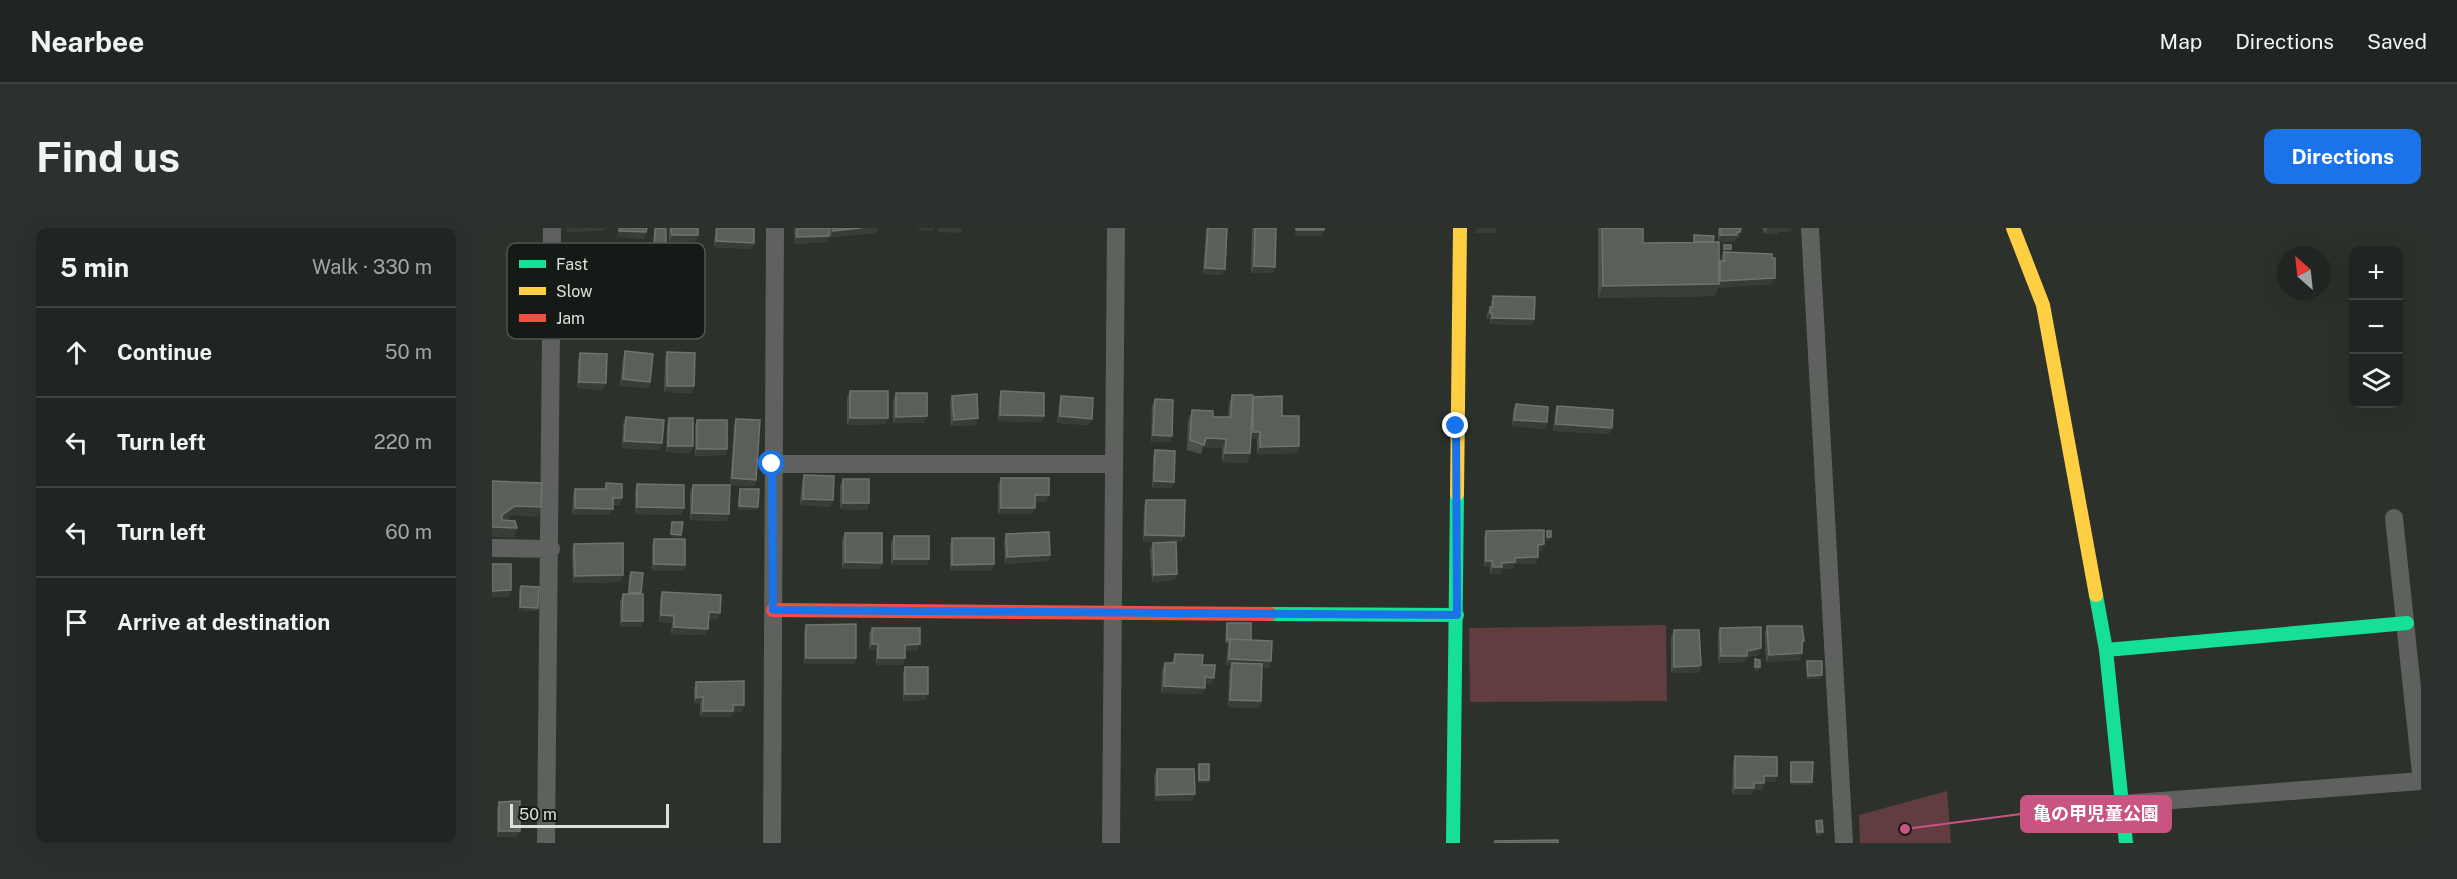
<!DOCTYPE html>
<html lang="en">
<head>
<meta charset="utf-8">
<style>
	body { margin:0; font-family:"Public Sans","Noto Sans JP",sans-serif; background:#2d312e; color:#f1f3f6 }
	.controls { position:absolute; right:18px; top:18px; display:grid; overflow:hidden; border-radius:12px; box-shadow:0 6px 24px #0002 }
	.controls button { width:54px; height:54px; display:grid; place-items:center; padding:0; border:0; border-bottom:2px solid #3e423f; background:#212521; color:#f1f3f6; font:30px sans-serif }
	.compass { position:absolute; left:1785px; top:18px; width:54px; height:54px; border-radius:50%; background:#212521; box-shadow:0 6px 24px #0002; rotate:333deg }
	.scale { position:absolute; left:18px; bottom:15px; width:159px; box-sizing:border-box; padding-left:6px; border:3px solid #dae1db; border-top:0; font-size:16px; line-height:21px; white-space:nowrap; color:#dae1db; -webkit-text-stroke:4px #151a16; paint-order:stroke }
	.stop { position:absolute; width:18px; height:18px; margin:-14px; border:4px solid #1a73e8; border-radius:50%; background:#fff }
	.stop.end { background:#1a73e8; border-color:#fff; box-shadow:0 2px 6px #0008 }
	.list { margin:0; padding:0; list-style:none }
	h2 { display:flex; justify-content:space-between; align-items:center; height:78px; margin:0; padding:0 24px; font-size:26px }
	h2 small { font-size:20px; font-weight:400; color:#a2a5a5 }
	.list li { display:grid; grid-template-columns:39px 1fr auto; gap:18px; align-items:center; box-sizing:border-box; height:90px; padding:0 24px; border-top:2px solid #3e423f }
	.list b { display:block; font-size:22px; white-space:nowrap }
	.list em { font-size:20px; font-style:normal; color:#a2a5a5 }
	.icon { flex:none; width:33px; height:33px; fill:none; stroke:currentColor; stroke-width:2; stroke-linecap:round; stroke-linejoin:round }
	.map { position:relative; flex:none; width:1929px; height:615px; overflow:hidden; border-radius:12px }
	header { display:flex; align-items:center; gap:36px; box-sizing:border-box; height:84px; padding:0 30px; background:#212521; border-bottom:2px solid #3e423f }
	header strong { font-size:28px }
	nav { display:flex; gap:33px; margin-inline-start:auto; font-size:21px }
	.intro { display:flex; align-items:center; justify-content:space-between; box-sizing:border-box; height:144px; padding:0 36px }
	h1 { margin:0; font-size:42px }
	.button { padding:15px 27px; border-radius:12px; background:#1a73e8; color:#fff; font-size:21px; font-weight:700 }
	main { display:flex; gap:36px; padding:0 36px }
	aside { flex:1; background:#212521; border-radius:12px; box-shadow:0 6px 24px #0002 }
	.map>svg:first-child { display:block }
	.green { fill:#623d40 }
	.lines { fill:none; stroke-linecap:round; stroke-linejoin:round }
	.street { stroke:#5e615e; stroke-width:18 }
	.fast { stroke:#16e098; stroke-width:14 }
	.slow { stroke:#ffcf43; stroke-width:14 }
	.jam { stroke:#f24e42; stroke-width:14 }
	.wall { fill:#485149 }
	.shaded-wall { fill:#363e37 }
	.building { fill:#586059; stroke:#6c746d; stroke-width:1.5 }
	.route { stroke:#1a73e8; stroke-width:8 }
	.key { fill:#151a16; stroke:#505651; stroke-width:1.5 }
	.key-label { font-size:16px; fill:#dae1db }
	.leader { fill:none; stroke:#c95481; stroke-width:2 }
	.callout-dot { fill:#c95481; stroke:#151a16; stroke-width:2 }
	.callout { fill:#c95481; stroke:#c95481; stroke-width:2 }
	.callout-label { font-size:18px; text-anchor:middle; font-weight:bold; fill:#fff }
</style>
</head>
<body>
<header>
<strong>Nearbee</strong>
<nav><a>Map</a><a>Directions</a><a>Saved</a></nav>
</header>
<div class="intro"><h1>Find us</h1><a class="button">Directions</a></div>
<main>
<aside>
<h2>5 min<small>Walk · 330 m</small></h2>
<ul class="list">
<li><svg class="icon" aria-label="ahead" viewBox="0 0 24 24"><path d="M12 20V5M6 11l6-6 6 6"/></svg><div><b>Continue</b></div><em>50 m</em></li>
<li><svg class="icon" aria-label="left" viewBox="0 0 24 24"><path d="M17 20v-9H6M10 6l-5 5 5 5"/></svg><div><b>Turn left</b></div><em>220 m</em></li>
<li><svg class="icon" aria-label="left" viewBox="0 0 24 24"><path d="M17 20v-9H6M10 6l-5 5 5 5"/></svg><div><b>Turn left</b></div><em>60 m</em></li>
<li><svg class="icon" aria-label="arrive" viewBox="0 0 24 24"><path d="M6 21V4h12l-3 4 3 4H6"/></svg><div><b>Arrive at destination</b></div></li>
</ul>
</aside>
<div class="map">
<svg width="1929" height="615" viewBox="0 0 1929 615">
	<rect width="100%" height="100%" fill="#2c312c"/>
	<!-- green -->
	<path class="green" d="M1174,397L1175,473L978,474L977,400Z
		M1455,563L1459,615H1368L1367,587Z"/>
	<g class="lines">
		<!-- street -->
		<path class="street" d="M1318,0L1352,615
			M280,236H622
			M1902,290L1929,545
			M0,320L59,321
			M1630,576L1929,553
			M54,615L60,0
			M280,615L283,0
			M619,615L624,0"/>
		<!-- fast -->
		<path class="fast" d="M1604,367L1614,422L1634,615
			M778,386L965,387
			M1614,422L1915,395
			M961,615L965,266"/>
		<!-- slow -->
		<path class="slow" d="M1521,0L1551,77L1604,367
			M965,266L968,0"/>
		<!-- jam -->
		<path class="jam" d="M281,382L778,386"/>
	</g>
	<!-- wall -->
	<path class="wall" d="M163,0L174,21L172,24H161L162,4Z
		M177,0H206L204,13L177,14Z
		M223,0H262V15L259,21L222,19Z
		M302,0H337L335,14L303,16Z
		M337,0H386L384,5L338,9Z
		M714,0H735L733,41L730,47L711,46Z
		M760,0H784L783,39L781,45H759Z
		M1106,0H1151V15L1201,14L1202,7L1221,14L1227,37L1228,33H1229L1232,17L1239,21L1238,24L1280,56L1226,59L1223,68L1106,70Z
		M1226,0H1249L1248,4L1246,10H1244L1242,14H1226Z
		M1270,0H1301L1297,4H1286L1285,6H1273Z
		M1001,68L1042,91L1040,97L998,96V91H995V86L998,79H999V74Z
		M133,123L158,154L156,160L128,158L131,130Z
		M175,124L202,158L200,165L172,164L173,130Z
		M88,125L111,162L85,160L86,132Z
		M358,163L396,190L393,196L355,197V170Z
		M509,163L552,188L549,194L506,193L507,170Z
		M404,165L432,195H401V172Z
		M740,167L761,169L790,188L807,218L805,225L765,226V211L759,210L758,225L755,235L730,234V220L711,219L709,226L695,222L696,192L700,182L721,189H736L737,176Z
		M460,168L486,190L484,197L459,198L458,174Z
		M569,168L597,197L565,195L567,175Z
		M663,171L680,208L678,214H659L660,178Z
		M1024,176L1055,194L1053,201L1020,198L1021,183Z
		M1065,178L1117,206L1061,203L1063,185Z
		M134,189L168,222L130,220L131,196Z
		M177,190L201,218L198,225L174,224L175,196Z
		M244,191L264,252L262,258L238,257L242,197Z
		M205,192L235,221L233,227L203,228V198Z
		M663,222L682,254L680,260H660L661,229Z
		M312,247L341,272L338,279L308,277L310,253Z
		M509,250L554,274H543L540,286H506V257Z
		M351,251L377,275L375,282L348,281V258Z
		M114,255L128,277H121L118,287H80L81,267L83,261H112Z
		M145,256L192,280L189,287L143,286V263Z
		M201,257L235,293L198,292V263Z
		M248,261L266,279L265,282H246L247,264Z
		M654,272L690,314H684L683,352L660,354L658,322L661,315L680,314H651L652,278Z
		M994,303L1050,323H1046L1044,336H1022L1021,341H1010L1008,346H998V339H992V309Z
		M353,305L390,335L387,341H350V312Z
		M514,306L558,327L556,333L513,336L512,313Z
		M402,308L437,331L435,337H399V314Z
		M460,310L500,343H458V316Z
		M162,311L193,337L191,343H160V317Z
		M82,316L129,354L81,355L80,322Z
		M139,344L149,366L151,393L149,399H128V373L131,366H136L137,347Z
		M29,358L45,383L27,382V361Z
		M170,364L226,391H216L214,407L179,406L180,395L167,394L168,371Z
		M735,395L759,412L777,440L770,439L769,473L767,480L736,479L737,442L739,438H734L736,415H733L734,398Z
		M314,397L364,430L362,436H312V403Z
		M1275,398L1312,413L1308,432L1274,434L1273,404Z
		M380,400L425,423H413L411,437H384V422H377V406Z
		M1228,400L1267,427L1254,429L1252,434L1226,435V406Z
		M1182,402L1209,437L1207,444L1204,445H1179V409Z
		M683,426L710,437L720,456H713L710,466L669,465L670,441L673,435H680Z
		M1315,433L1330,447L1329,451H1315L1314,436Z
		M413,439L434,472L411,473V445Z
		M204,454L252,477L250,484H241L239,489H208V476H202V460Z
		M1243,528L1285,548L1282,554H1272L1270,562H1261L1260,567H1240L1241,535Z
		M1299,534L1319,557H1298V537Z
		M707,536L717,552L716,555H706V539Z
		M665,541L703,566L700,573H663L662,548Z
		M7,574L25,609H5V580Z
		M1324,593L1330,607L1324,608L1323,596Z"/>
	<!-- shaded-wall -->
	<path class="shaded-wall" d="M76,0H113L111,3L74,4Z
		M369,0H386L384,5L338,9L341,3Z
		M427,0H442L441,3L426,2Z
		M447,0H470L469,5L446,4Z
		M985,0H1005L1003,5H983Z
		M1276,0H1301L1297,4H1286L1285,6H1273Z
		M804,2H832L830,8H802Z
		M127,3L154,4L152,11L124,9Z
		M1248,4L1246,10H1244L1242,14H1226L1228,7Z
		M180,7H206L204,13L177,14Z
		M337,8L335,14L303,16L305,9Z
		M224,13L262,15L259,21L222,19Z
		M162,21H174L172,24H161Z
		M1232,21H1239L1238,24H1231Z
		M762,38L783,39L781,45H759Z
		M713,40L733,41L730,47L711,46Z
		M1283,50L1280,56L1226,60L1228,53Z
		M1227,56L1223,68L1106,70L1111,58Z
		M998,85H1000L998,91H995Z
		M1000,90L1042,91L1040,97L998,96Z
		M131,151L158,154L156,160L128,158Z
		M87,154L114,155L111,162L85,160Z
		M175,158H202L200,165L172,164Z
		M508,187L552,188L549,194L506,193Z
		M435,188L432,195H401L404,189Z
		M568,188L600,191L597,197L565,195Z
		M358,190H396L393,196L355,197Z
		M486,190L484,197L459,198L462,192Z
		M1022,192L1055,194L1053,201L1020,198Z
		M1064,196L1120,200L1117,206L1061,203Z
		M761,204H768L765,211L759,210Z
		M661,207L680,208L678,214H659Z
		M714,210L734,211L730,220L711,219Z
		M132,213L170,215L168,222L130,220Z
		M176,218H201L198,225L174,224Z
		M807,218L805,225L765,226L768,219Z
		M205,221H235L233,227L203,228Z
		M733,225H758L755,235L730,234Z
		M240,250L264,252L262,258L238,257Z
		M662,253L682,254L680,260H660Z
		M543,267H557L554,274H541Z
		M121,270H130L128,277L119,276Z
		M311,271L341,272L338,279L308,277Z
		M351,275H377L375,282L348,281Z
		M23,278L49,279L46,289L20,287L7,296L10,287Z
		M247,278L266,279L265,282H246Z
		M145,279L192,280L189,287L143,286Z
		M83,280L121,281L118,287H80Z
		M509,280H543L540,286H506Z
		M200,285L237,286L235,293L198,292Z
		M0,299L25,300L22,310L0,309Z
		M179,306L189,307L188,310L178,309Z
		M653,307L692,308L690,314H651Z
		M1055,309H1059L1058,313H1054Z
		M1052,316L1050,323H1043L1046,317Z
		M558,327L556,333L513,336L515,329Z
		M1046,329L1044,336H1022L1021,341H1010L1008,346H998L1001,339L1023,330Z
		M402,331H437L435,337H399Z
		M994,333H1000L998,339H992Z
		M353,334L390,335L387,341H350Z
		M162,336L193,337L191,343H160Z
		M502,336L500,343H458L460,337Z
		M685,346L683,352L660,354L662,347Z
		M131,347L129,354L81,355L83,348Z
		M19,362L17,369H0V363Z
		M28,379L46,380L45,383L27,382Z
		M217,384L228,385L226,391H214Z
		M169,387L182,388L180,395L167,394Z
		M130,393H151L149,399H128Z
		M182,399L216,401L214,407L179,406Z
		M380,416H386L384,422H377Z
		M428,416L425,423H411L413,417Z
		M1269,420L1267,427L1254,429L1252,434L1226,435L1229,428Z
		M1310,425L1308,432L1274,434L1277,427Z
		M314,430H364L362,436H312Z
		M386,430H413L411,437H384Z
		M737,431L779,433L777,440L740,438V435L739,438H734Z
		M1209,437L1207,444L1204,445H1179L1182,439Z
		M1263,439H1268L1267,443H1262Z
		M1330,447L1329,451H1315L1316,448Z
		M713,449L722,450L720,456H711Z
		M672,458L713,460L710,466L669,465Z
		M413,466H436L434,472L411,473Z
		M211,469L208,476H202L204,470Z
		M738,472L769,473L767,480L736,479Z
		M241,477H252L250,484H241L239,489H208L211,483Z
		M1272,548H1285L1282,554H1270Z
		M707,552H717L716,555H706Z
		M1299,554H1320L1319,557H1298Z
		M1262,555H1272L1270,562H1261L1260,567H1240L1243,560Z
		M703,566L700,573H663L665,567Z
		M7,603H28L25,609H5Z
		M1325,604H1331L1330,607L1324,608Z"/>
	<!-- building -->
	<path class="building" d="M127,0H155L154,4L127,3Z
		M163,0L174,1V21H162Z
		M179,0H206V7H180Z
		M225,0H262V15L224,13Z
		M305,0H337V8L305,9Z
		M340,0H369L341,3Z
		M716,0H735L733,41L713,40Z
		M763,0H784L783,39L762,38Z
		M804,0H832V2H804Z
		M1110,0H1151V15L1227,14V56L1111,58Z
		M1228,0H1249L1248,4H1245V7H1228Z
		M1202,7L1222,8L1221,14H1202Z
		M1232,17H1239V21H1232Z
		M1232,24L1280,26V30H1283V50L1228,53V33H1232Z
		M1001,68L1043,69L1042,91L1000,90V85H998V79H1001Z
		M133,123L161,126L158,154L131,151Z
		M175,124L203,125L202,158H175Z
		M88,125L115,126L114,155L87,154Z
		M358,163H396V190H358Z
		M509,163L552,165V188L508,187Z
		M404,165H435V188L404,189Z
		M485,166L486,190L462,192L460,168Z
		M740,167H761L758,225H733L734,211L714,210L712,217L698,212L700,182L721,183V189H739Z
		M569,168L601,170L600,191L568,188Z
		M790,168V188H807V218L768,219V204H761V169Z
		M663,171L681,172L680,208L661,207Z
		M1024,176L1056,179L1055,194L1022,192Z
		M1065,178L1121,182L1120,200L1064,196Z
		M134,189L172,192L170,215L132,213Z
		M177,190H201V218H176Z
		M244,191L268,192L264,252L240,250Z
		M205,192H235V221H205Z
		M663,222L683,223L682,254L662,253Z
		M312,247L342,248L341,272L311,271Z
		M509,250H557V267H543V280H509Z
		M351,251H377V275H351Z
		M0,253L50,255L49,279L23,278L10,287V292L23,293L25,300L0,299Z
		M114,255L130,256V270H121V281L83,280V261H114Z
		M145,256L192,257V280L145,279Z
		M201,257H238L237,286L200,285Z
		M248,261H267L266,279L247,278Z
		M654,272H693L692,308L653,307Z
		M180,294H191L189,307L179,306Z
		M1052,302V316L1046,317V329L1023,330V334L1010,335V339H1001L1000,333H994V303Z
		M1055,303H1059V309H1055Z
		M557,304L558,327L515,329L514,306Z
		M353,305H390V335L353,334Z
		M402,308H437V331H402Z
		M460,310H502V336L460,337Z
		M162,311H193V337L162,336Z
		M684,314L685,346L662,347L661,315Z
		M131,315V347L83,348L82,316Z
		M0,336H19V362L0,363Z
		M139,344L151,345L149,365L137,364Z
		M29,358L47,359L46,380L28,379Z
		M170,364L229,367L228,385L217,384L216,401L182,399V388L169,387Z
		M131,366H151V393H130Z
		M735,395H759V412L738,411V412H735Z
		M364,396V430H314V397Z
		M1275,398H1310L1312,413H1310V425L1277,427Z
		M1269,399V420L1255,423V428H1229L1228,400Z
		M380,400H428V416L413,417V430H386V416H380Z
		M1182,402H1207L1209,437L1206,438L1182,439Z
		M738,411L780,413L779,433L737,431Z
		M683,426L711,427L710,437H723L722,450L713,449V460L672,458L673,435H682Z
		M1263,431L1268,432V439H1263Z
		M1315,433H1330V447L1316,448Z
		M740,435L770,436L769,473L738,472Z
		M413,439H436V466H413Z
		M252,453V477H241V483H211V469L204,470V454Z
		M1243,528L1285,529V548H1272V555H1262V560H1243Z
		M1299,534H1321L1320,554H1299Z
		M707,536H717V552H707Z
		M665,541H702L703,566L665,567Z
		M28,573V603H7V574Z
		M1330,592L1331,604H1325L1324,593Z
		M1066,612V615H1003V613Z"/>
	<g class="lines">
		<!-- route -->
		<path class="route" d="M280,236L281,382L965,387L964,198"/>
	</g>
	<!-- legend -->
	<rect x="15" y="15" width="198" height="96" rx="9" class="key"/>
	<rect x="27" y="32" width="27" height="8" fill="#16e098"/>
	<rect x="27" y="59" width="27" height="8" fill="#ffcf43"/>
	<rect x="27" y="86" width="27" height="8" fill="#f24e42"/>
	<g class="key-label">
		<text x="64" y="42">Fast</text>
		<text x="64" y="69">Slow</text>
		<text x="64" y="96">Jam</text>
	</g>
	<!-- callouts -->
	<path class="leader" d="M1413 601L1529 586"/>
	<circle class="callout-dot" cx="1413" cy="601" r="6"/>
	<rect class="callout" x="1529" y="568" width="150" height="36" rx="6"/>
	<g class="callout-label">
		<text x="1604" y="592">亀の甲児童公園</text>
	</g>
</svg>
<div class="controls">
<button>+</button>
<button>−</button>
<button><svg class="icon" aria-label="layers" viewBox="0 0 24 24"><path d="M12 4l9 5-9 5-9-5zM3 14l9 5 9-5"/></svg></button>
</div>
<svg class="compass" viewBox="-18 -18 36 36"><path d="M0-13l5 13h-10z" fill="#e53935"/><path d="M0 13l5-13h-10z" fill="#a2a5a5"/></svg>
<div class="scale">50 m</div>
<div class="stop" style="left:280px;top:236px"></div>
<div class="stop end" style="left:964px;top:198px"></div>
</div>
</main>
</body>
</html>
